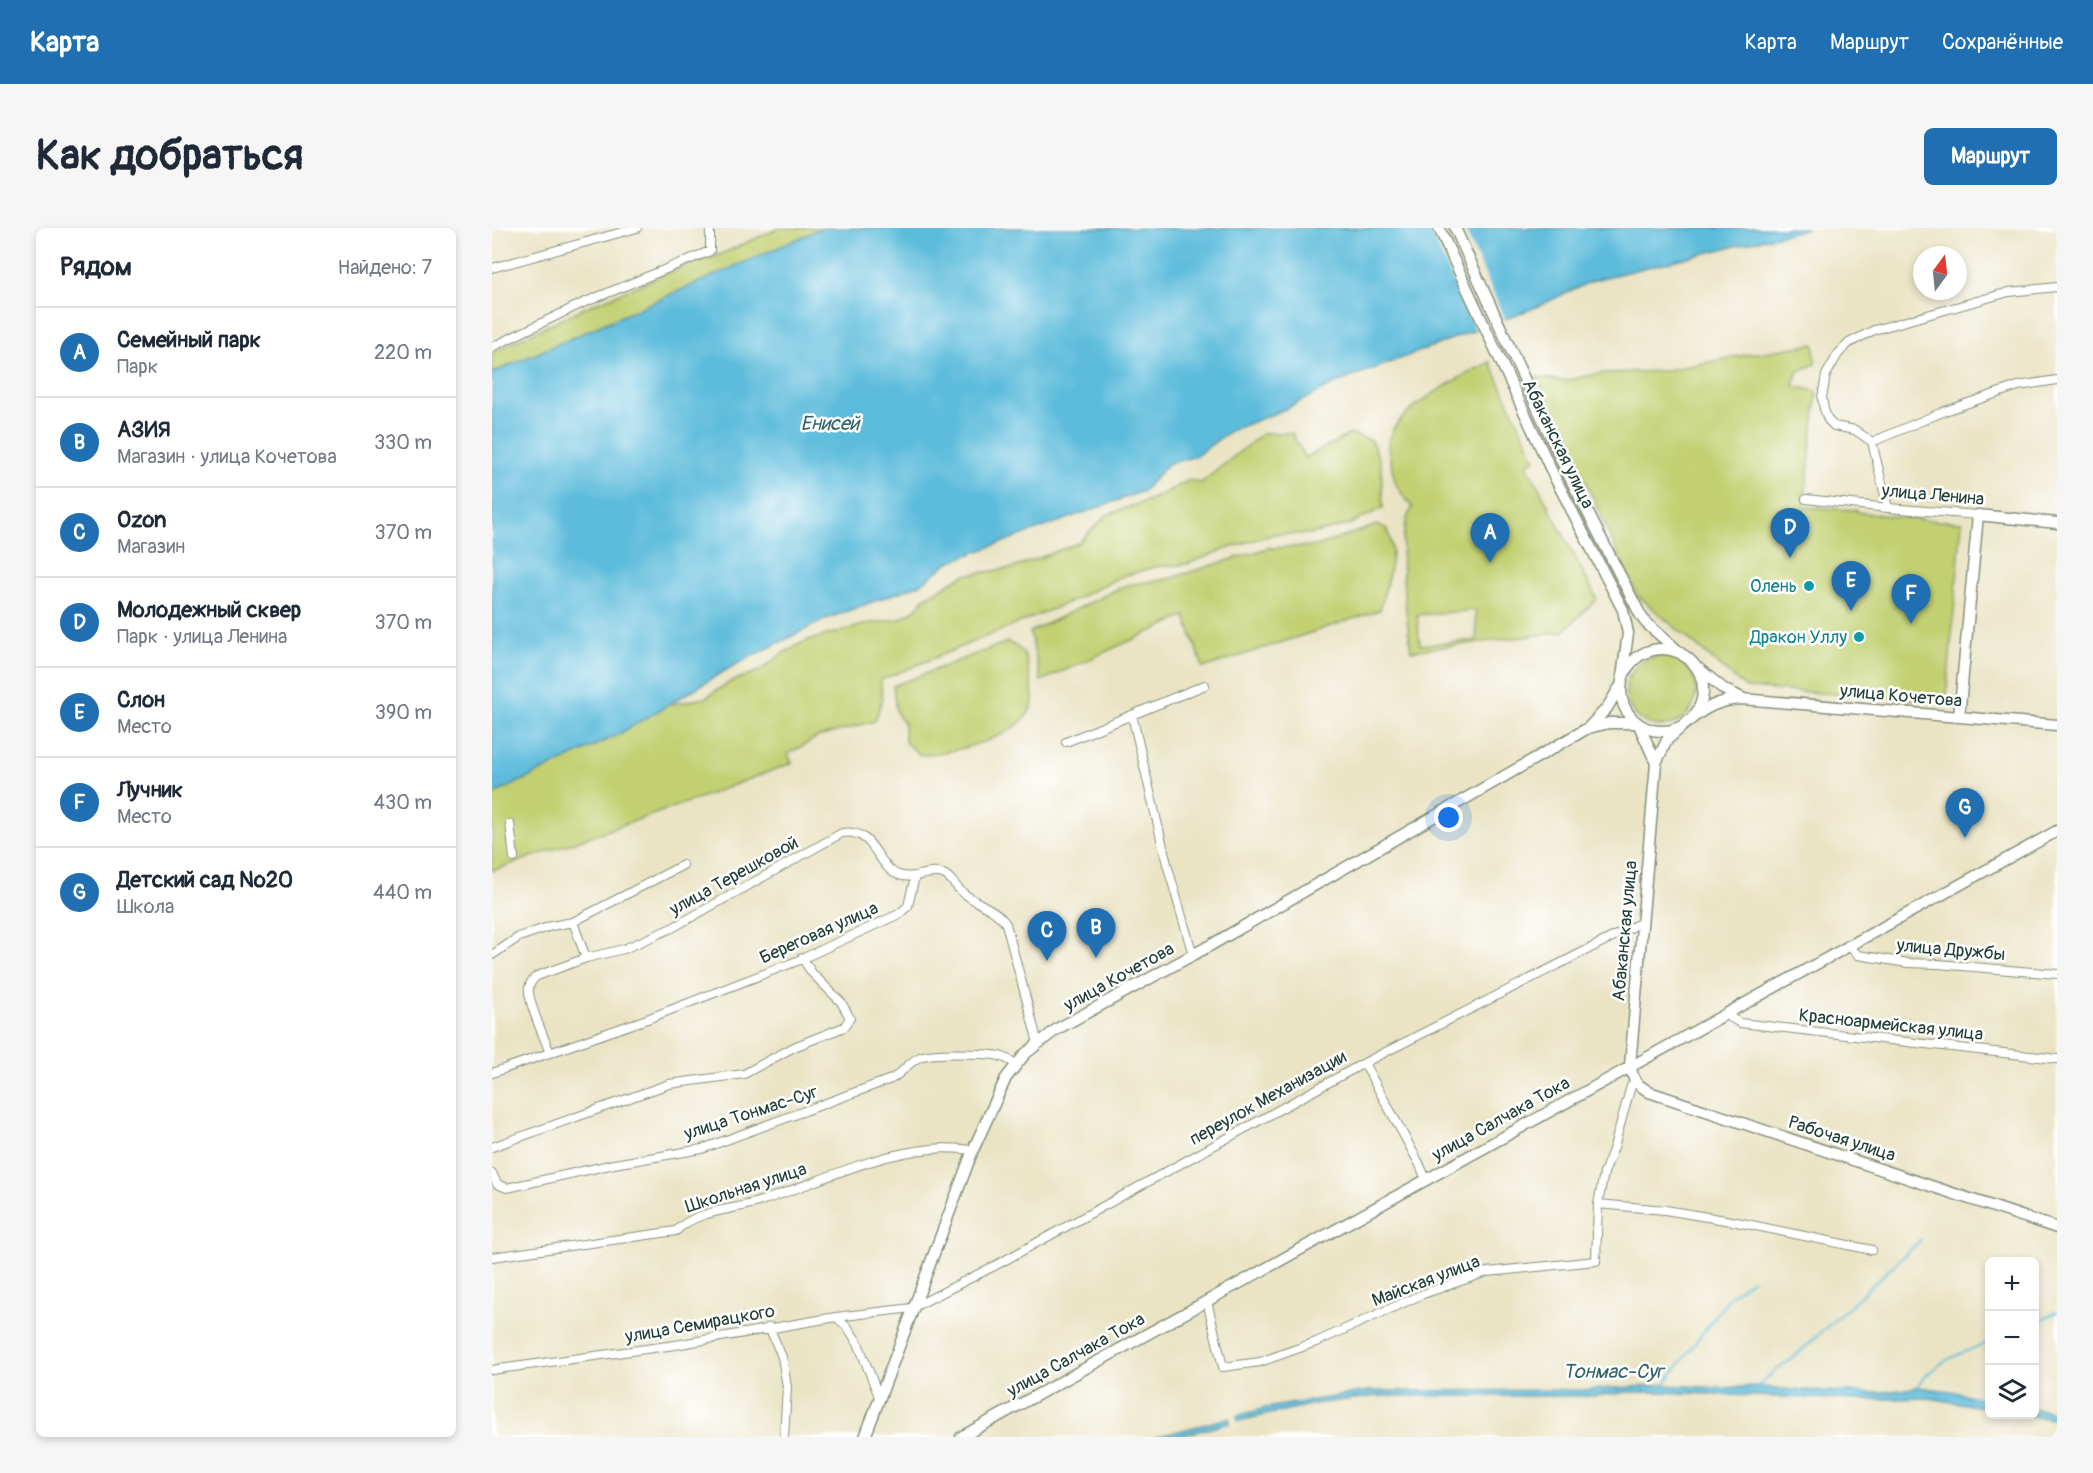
<!DOCTYPE html>
<html lang="ru">
<head>
<meta charset="utf-8">
<style>
	body { margin:0; font-family:Pangolin,sans-serif; background:#f6f6f7; color:#1f2937 }
	.controls { position:absolute; right:18px; bottom:18px; display:grid; overflow:hidden; border-radius:9px; box-shadow:0 3px 9px #0003 }
	.controls button { width:54px; height:54px; display:grid; place-items:center; padding:0; border:0; border-bottom:2px solid #e0e1e3; background:#fff; color:#1f2937; font:30px sans-serif }
	.compass { position:absolute; left:1421px; top:18px; width:54px; height:54px; border-radius:50%; background:#fff; box-shadow:0 3px 9px #0003; rotate:15deg }
	.you { position:absolute; left:957px; top:590px; width:21px; height:21px; margin:-15px; border:4px solid #fff; border-radius:50%; background:#1a73e8; box-shadow:0 0 0 9px #1a73e833 }
	.badge { display:grid; place-items:center; width:39px; height:39px; border-radius:50%; background:#1f6fb2; color:#fff; font-size:20px; font-weight:700 }
	.pin { position:absolute; translate:-50% -50px; filter:drop-shadow(0 2px 3px #0008) }
	.pin::after { content:''; position:absolute; top:32px; width:21px; height:18px; background:inherit; clip-path:polygon(0 0,100% 0,50% 100%) }
	.list { margin:0; padding:0; list-style:none }
	h2 { display:flex; justify-content:space-between; align-items:center; height:78px; margin:0; padding:0 24px; font-size:26px }
	h2 small { font-size:20px; font-weight:400; color:#747a83 }
	.list li { display:grid; grid-template-columns:39px 1fr auto; gap:18px; align-items:center; box-sizing:border-box; height:90px; padding:0 24px; border-top:2px solid #e0e1e3 }
	.list b { display:block; font-size:22px; white-space:nowrap }
	.list p { margin:0; font-size:20px; white-space:nowrap; color:#747a83 }
	.list em { font-size:20px; font-style:normal; color:#747a83 }
	.icon { flex:none; width:33px; height:33px; fill:none; stroke:currentColor; stroke-width:2; stroke-linecap:round; stroke-linejoin:round }
	.map { position:relative; flex:none; width:1565px; height:1209px; overflow:hidden; border-radius:9px }
	header { display:flex; align-items:center; gap:36px; box-sizing:border-box; height:84px; padding:0 30px; background:#1f6fb2; color:#fff }
	header strong { font-size:28px }
	nav { display:flex; gap:33px; margin-inline-start:auto; font-size:21px }
	.intro { display:flex; align-items:center; justify-content:space-between; box-sizing:border-box; height:144px; padding:0 36px }
	h1 { margin:0; font-size:42px }
	.button { padding:15px 27px; border-radius:9px; background:#1f6fb2; color:#fff; font-size:21px; font-weight:700 }
	main { display:flex; gap:36px; padding:0 36px }
	aside { flex:1; background:#fff; border-radius:9px; box-shadow:0 3px 9px #0003 }
	.map>svg:first-child { display:block }
	.green { fill:#c2d072; stroke:#708653; stroke-width:1.5; fill-rule:evenodd }
	.water { fill:#5dbcdb; stroke:#3e7c88; stroke-width:1.5 }
	.pier { fill:#eae4c5 }
	.lines { fill:none; stroke-linecap:round; stroke-linejoin:round }
	.stream { stroke:#5dbcdb; stroke-width:2 }
	.street-casing { stroke:#84907c; stroke-width:10 }
	.secondary-casing { stroke:#84907c; stroke-width:13 }
	.street { stroke:#fff; stroke-width:8 }
	.secondary { stroke:#fff; stroke-width:10 }
	.culture-dot { fill:#0f9aa8; stroke:#fff; stroke-width:2 }
	.labels { text-anchor:middle; dominant-baseline:central; stroke-width:5; stroke-linejoin:round; paint-order:stroke }
	.street-label { font-size:18px; fill:#1f3d34; stroke:#fff }
	.culture-label { font-size:18px; fill:#0d838f; stroke:#fff; text-anchor:end }
	.water-label { font-size:20px; font-style:italic; fill:#326366; stroke:#fff }
</style>
</head>
<body>
<header>
<strong>Карта</strong>
<nav><a>Карта</a><a>Маршрут</a><a>Сохранённые</a></nav>
</header>
<div class="intro"><h1>Как добраться</h1><a class="button">Маршрут</a></div>
<main>
<aside>
<h2>Рядом<small>Найдено: 7</small></h2>
<ul class="list">
<li><span class="badge">A</span><div><b>Семейный парк</b><p>Парк</p></div><em>220 m</em></li>
<li><span class="badge">B</span><div><b>АЗИЯ</b><p>Магазин · улица Кочетова</p></div><em>330 m</em></li>
<li><span class="badge">C</span><div><b>Ozon</b><p>Магазин</p></div><em>370 m</em></li>
<li><span class="badge">D</span><div><b>Молодежный сквер</b><p>Парк · улица Ленина</p></div><em>370 m</em></li>
<li><span class="badge">E</span><div><b>Слон</b><p>Место</p></div><em>390 m</em></li>
<li><span class="badge">F</span><div><b>Лучник</b><p>Место</p></div><em>430 m</em></li>
<li><span class="badge">G</span><div><b>Детский сад №20</b><p>Школа</p></div><em>440 m</em></li>
</ul>
</aside>
<div class="map">
<svg width="1565" height="1209" viewBox="0 0 1565 1209">
	<rect width="100%" height="100%" fill="#fff"/>
	<filter id="ink" filterUnits="userSpaceOnUse"><feTurbulence type="fractalNoise" baseFrequency=".0167" numOctaves="2"/><feDisplacementMap in="SourceGraphic" scale="12" xChannelSelector="R" yChannelSelector="G"/><feConvolveMatrix kernelMatrix="1 2 1 2 8 2 1 2 1" color-interpolation-filters="sRGB"/></filter>
	<filter id="wash" filterUnits="userSpaceOnUse"><feTurbulence type="fractalNoise" baseFrequency=".008" numOctaves="4" result="noise"/><feDisplacementMap in="SourceGraphic" scale="24" xChannelSelector="R" yChannelSelector="G"/><feGaussianBlur stdDeviation="1.35" result="paint"/><feColorMatrix in="noise" values="0 0 0 0 0 0 0 0 0 0 0 0 0 0 0 0 0 1.4 0 .05"/><feComposite in="paint" operator="in"/></filter>
	<g filter="url(#wash)">
		<rect width="100%" height="100%" fill="#eae4c5"/>
		<!-- green -->
		<path class="green" d="M287,0H330L0,145V124L92,80L200,35L225,28Z
			M1322,116L1323,136L1305,144L1302,158L1325,163L1312,279L1365,282V284L1431,292L1470,294L1454,473L1254,460L1145,367L1088,242L1085,240L1045,149L1071,153L1111,145L1171,143L1253,127Z
			M998,134L1043,231L1035,237L1105,371L1071,404L919,423C915,391 901,304 921,279C906,263 902,256 899,234C898,229 896,222 896,216C897,184 972,147 998,134ZM983,382L985,412L928,417L925,387Z
			M771,205H800L813,230L858,206L879,212L889,236L891,280L856,297L819,306H782L737,320L695,336L662,339L628,349L580,373L389,452L390,472L383,493L326,509L296,526L300,535L202,572L0,643V567L129,505L175,477L213,470L236,455L269,442L291,425L314,413L375,396L408,391L424,381L431,371L472,347L521,340L586,315L615,287L665,269L697,252L709,255Z
			M885,297L894,300C908,324 893,357 888,382L711,440L693,388L549,453L538,404L634,357L676,351L776,320L825,318Z
			M515,414C532,420 535,429 537,446C539,456 543,468 540,478C528,511 459,525 428,527L413,514L412,496L404,484L401,458Z
			M1134 463a35 35 0 1 1 70 0a35 35 0 1 1-70 0Z"/>
		<!-- water -->
		<path class="water" d="M330,0H1317L1102,52L1042,80L849,153L791,182L738,203L704,228L676,236L651,263L457,334L429,356L334,391L241,438L129,505L0,567V145Z
			M1171,1157L1231,1160L1266,1158L1284,1161L1380,1165L1410,1162L1425,1159L1458,1163L1497,1172V1180L1437,1170L1365,1172L1168,1164H1135L1103,1168H885L822,1176L746,1193L745,1188L774,1180L876,1163L1091,1162Z
			M1543,1181L1565,1185V1192L1534,1187L1542,1186Z
			M737,1190L738,1195L684,1209H664Z"/>
		<!-- pier -->
		<path class="pier" d="M937,0H972L1014,94L985,105Z"/>
		<g class="lines">
			<!-- stream -->
			<path class="stream" d="M1542,1095L1565,1084
				M1171,1158L1240,1066L1261,1051
				M1266,1158L1289,1138L1299,1132L1429,1012
				M1423,1161C1442,1133 1467,1126 1498,1114"/>
		</g>
	</g>
	<g filter="url(#ink)">
		<g class="lines">
			<defs>
				<path id="street" d="M0,40L145,0
					M0,119L91,75L218,23V0
					M1380,214L1453,183L1526,158L1565,152
					M1314,271L1396,280L1486,287
					M1396,280L1380,214L1363,202L1342,198L1336,192L1332,181L1330,170L1334,147L1346,126L1357,115L1382,102L1517,64L1565,59
					M640,487L675,636L701,727
					M574,514L713,457
					M18,596L22,630
					M81,694L94,730L132,721L180,700L350,605C390,599 382,655 423,648
					M1356,717L1366,727L1416,735L1446,736L1565,746
					M0,727L27,709L59,698L81,694L191,637
					M1232,786L1248,795L1565,831
					M58,825C53,811 35,773 37,760C38,754 41,751 45,748L94,730
					M872,835L927,935L934,951
					M0,845L155,791L305,733L407,686L416,678L423,648C432,646 442,643 451,646C459,649 462,657 468,662C481,675 504,680 514,696L546,815
					M0,919L177,856L252,846L302,819L352,799L358,790L349,774L320,745L310,730
					M0,945L5,956L15,960L122,936L210,921L399,851C410,846 416,834 428,829C438,824 495,825 507,828C513,829 519,833 524,836
					M1106,976L1173,982L1245,994L1380,1022
					M0,1029L184,1003C206,981 240,983 269,973C325,955 380,926 440,921C453,919 467,921 481,922
					M715,1073L731,1139L768,1134L824,1114L931,1066L995,1044L1104,1033L1106,976L1112,945L1122,919L1139,858L1143,854
					M344,1089L356,1100L366,1115L387,1169
					M277,1099L290,1129L295,1159L292,1209
					M0,1142L183,1117L344,1089L420,1080L508,1035L872,835L1150,694"/>
				<path id="secondary" d="M947,0L1061,246L1131,382L1136,405L1130,449
					M963,0L1073,240L1149,388L1154,395L1193,429
					M1129 462a41 41 0 1 1 82 0a41 41 0 1 1-82 0Z
					M1206,440L1233,462L1250,470
					M1467,489L1486,287L1565,295
					M1196,494C1213,479 1228,472 1250,471L1565,497
					M1193,496L1175,512L1164,535L1138,838L1143,854L1157,864L1565,1000
					M1147,497L1164,535
					M1097,499L1115,480L1127,460
					M373,1209L481,922L514,850L533,826L565,801L719,717L1096,500L1117,495H1144
					M469,1209L1565,603"/>
			</defs>
			<!-- street casing -->
			<use href="#street" class="street-casing"/>
			<!-- secondary casing -->
			<use href="#secondary" class="secondary-casing"/>
			<!-- street -->
			<use href="#street" class="street"/>
			<!-- secondary -->
			<use href="#secondary" class="secondary"/>
		</g>
	</g>
	<!-- markers -->
	<g class="culture-dot">
		<circle cx="1317" cy="358" r="6"/>
		<circle cx="1367" cy="409" r="6"/>
	</g>
	<g class="labels">
		<!-- street labels -->
		<g class="street-label">
			<text transform="translate(1066 216) rotate(64)">Абаканская улица</text>
			<text transform="translate(1441 267) rotate(5)">улица Ленина</text>
			<text transform="translate(1409 468) rotate(5)">улица Кочетова</text>
			<text transform="translate(242 648) rotate(-29)">улица Терешковой</text>
			<text transform="translate(1133 703) rotate(-85)">Абаканская улица</text>
			<text transform="translate(327 705) rotate(-24)">Береговая улица</text>
			<text transform="translate(1459 722) rotate(5)">улица Дружбы</text>
			<text transform="translate(627 749) rotate(-29)">улица Кочетова</text>
			<text transform="translate(1399 797) rotate(6)">Красноармейская улица</text>
			<text transform="translate(776 870) rotate(-29)">переулок Механизации</text>
			<text transform="translate(259 885) rotate(-18)">улица Тонмас-Суг</text>
			<text transform="translate(1009 891) rotate(-29)">улица Салчака Тока</text>
			<text transform="translate(1350 911) rotate(18)">Рабочая улица</text>
			<text transform="translate(254 960) rotate(-18)">Школьная улица</text>
			<text transform="translate(934 1053) rotate(-21)">Майская улица</text>
			<text transform="translate(208 1096) rotate(-10)">улица Семирацкого</text>
			<text transform="translate(584 1127) rotate(-29)">улица Салчака Тока</text>
		</g>
		<!-- culture labels -->
		<g class="culture-label">
			<text x="1305" y="358">Олень</text>
			<text x="1355" y="409">Дракон Уллу</text>
		</g>
		<!-- water labels -->
		<g class="water-label">
			<text x="338" y="195">Енисей</text>
			<text x="1121" y="1143">Тонмас-Суг</text>
		</g>
	</g>
</svg>
<div class="controls">
<button>+</button>
<button>−</button>
<button><svg class="icon" aria-label="layers" viewBox="0 0 24 24"><path d="M12 4l9 5-9 5-9-5zM3 14l9 5 9-5"/></svg></button>
</div>
<svg class="compass" viewBox="-18 -18 36 36"><path d="M0-13l5 13h-10z" fill="#e53935"/><path d="M0 13l5-13h-10z" fill="#747a83"/></svg>
<div class="you"></div>
<div class="pin badge" style="left:998px;top:335px">A</div>
<div class="pin badge" style="left:604px;top:730px">B</div>
<div class="pin badge" style="left:555px;top:733px">C</div>
<div class="pin badge" style="left:1298px;top:330px">D</div>
<div class="pin badge" style="left:1359px;top:383px">E</div>
<div class="pin badge" style="left:1419px;top:396px">F</div>
<div class="pin badge" style="left:1473px;top:610px">G</div>
</div>
</main>
</body>
</html>
